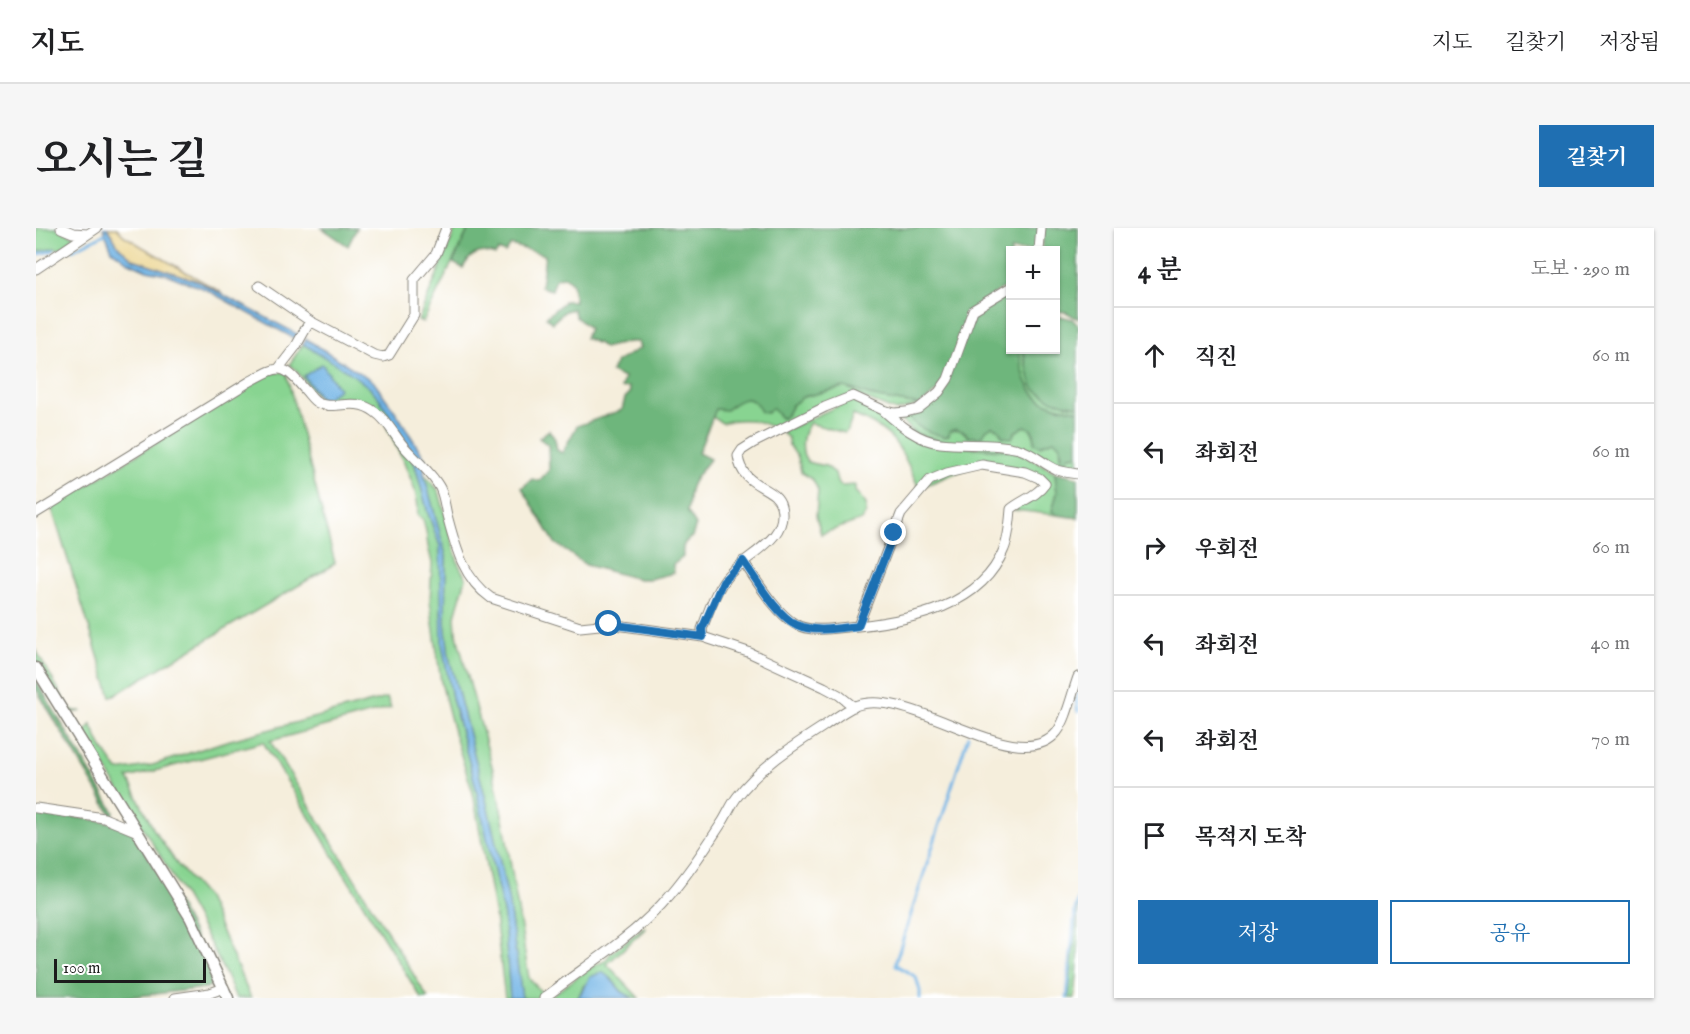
<!DOCTYPE html>
<html lang="ko">
<head>
<meta charset="utf-8">
<style>
	body { margin:0; font-family:"IM FELL English","Noto Serif KR",serif; background:#f6f6f6; color:#202124 }
	.controls { position:absolute; right:18px; top:18px; display:grid; overflow:hidden; border-radius:0px; box-shadow:0 2px 4px #0004 }
	.controls button { width:54px; height:54px; display:grid; place-items:center; padding:0; border:0; border-bottom:2px solid #e0e0e0; background:#fff; color:#202124; font:30px sans-serif }
	.scale { position:absolute; left:18px; bottom:15px; width:152px; box-sizing:border-box; padding-left:6px; border:3px solid #1c1c1c; border-top:0; font-size:16px; line-height:21px; white-space:nowrap; color:#1c1c1c; -webkit-text-stroke:4px #fff; paint-order:stroke }
	.stop { position:absolute; width:18px; height:18px; margin:-14px; border:4px solid #1f6fb2; border-radius:50%; background:#fff }
	.stop.end { background:#1f6fb2; border-color:#fff; box-shadow:0 2px 6px #0008 }
	.list { margin:0; padding:0; list-style:none }
	h2 { display:flex; justify-content:space-between; align-items:center; height:78px; margin:0; padding:0 24px; font-size:26px }
	h2 small { font-size:20px; font-weight:400; color:#757577 }
	.list li { display:grid; grid-template-columns:39px 1fr auto; gap:18px; align-items:center; box-sizing:border-box; height:96px; padding:0 24px; border-top:2px solid #e0e0e0 }
	.list b { display:block; font-size:22px; white-space:nowrap }
	.list em { font-size:20px; font-style:normal; color:#757577 }
	.actions { display:flex; gap:12px; padding:18px 24px }
	.actions a { flex:1; padding:14px 0; border:2px solid #1f6fb2; border-radius:0px; text-align:center; font-size:21px; color:#1f6fb2 }
	.actions .main { background:#1f6fb2; color:#fff }
	.icon { flex:none; width:33px; height:33px; fill:none; stroke:currentColor; stroke-width:2; stroke-linecap:round; stroke-linejoin:round }
	.map { position:relative; flex:none; width:1042px; height:770px; overflow:hidden; border-radius:0px }
	header { display:flex; align-items:center; gap:36px; box-sizing:border-box; height:84px; padding:0 30px; background:#fff; border-bottom:2px solid #e0e0e0 }
	header strong { font-size:28px }
	nav { display:flex; gap:33px; margin-inline-start:auto; font-size:21px }
	.intro { display:flex; align-items:center; justify-content:space-between; box-sizing:border-box; height:144px; padding:0 36px }
	h1 { margin:0; font-size:42px }
	.button { padding:15px 27px; border-radius:0px; background:#1f6fb2; color:#fff; font-size:21px; font-weight:700 }
	main { display:flex; gap:36px; padding:0 36px }
	aside { flex:1; background:#fff; border-radius:0px; box-shadow:0 2px 4px #0004 }
	.map>svg:first-child { display:block }
	.green { fill:#88d491; stroke:#527856; stroke-width:1.5 }
	.forest { fill:#6eb67b; stroke:#45694c; stroke-width:1.5 }
	.sand { fill:#eeda9e; stroke:#857b5d; stroke-width:1.5 }
	.water { fill:#70b3e5; stroke:#466880; stroke-width:1.5 }
	.lines { fill:none; stroke-linecap:round; stroke-linejoin:round }
	.stream { stroke:#70b3e5; stroke-width:3 }
	.minor-casing { stroke:#88857c; stroke-width:11 }
	.tertiary-casing { stroke:#88857c; stroke-width:13 }
	.minor { stroke:#fff; stroke-width:9 }
	.tertiary { stroke:#fff; stroke-width:10 }
	.route { stroke:#1f6fb2; stroke-width:8 }
</style>
</head>
<body>
<header>
<strong>지도</strong>
<nav><a>지도</a><a>길찾기</a><a>저장됨</a></nav>
</header>
<div class="intro"><h1>오시는 길</h1><a class="button">길찾기</a></div>
<main>
<div class="map">
<svg width="1042" height="770" viewBox="0 0 1042 770">
	<rect width="100%" height="100%" fill="#fff"/>
	<filter id="ink" filterUnits="userSpaceOnUse"><feTurbulence type="fractalNoise" baseFrequency=".0167" numOctaves="2"/><feDisplacementMap in="SourceGraphic" scale="12" xChannelSelector="R" yChannelSelector="G"/><feConvolveMatrix kernelMatrix="1 2 1 2 8 2 1 2 1" color-interpolation-filters="sRGB"/></filter>
	<filter id="wash" filterUnits="userSpaceOnUse"><feTurbulence type="fractalNoise" baseFrequency=".008" numOctaves="4" result="noise"/><feDisplacementMap in="SourceGraphic" scale="24" xChannelSelector="R" yChannelSelector="G"/><feGaussianBlur stdDeviation="1.35" result="paint"/><feColorMatrix in="noise" values="0 0 0 0 0 0 0 0 0 0 0 0 0 0 0 0 0 1.4 0 .05"/><feComposite in="paint" operator="in"/></filter>
	<g filter="url(#wash)">
		<rect width="100%" height="100%" fill="#f5eedc"/>
		<!-- green -->
		<path class="green" d="M0,0H20L39,9L25,21L18,20L0,24Z
			M420,0H433L387,94L382,93Z
			M267,116C293,131 324,146 343,170C353,183 361,200 370,214C354,194 340,170 312,170C302,169 293,174 284,173L259,141L253,137Z
			M983,122H987L989,135L1030,177L1042,178V182C998,178 989,163 983,122Z
			M250,144L299,335L292,340L75,469L16,281H13L233,145Z
			M808,159L842,170L884,177L860,183L817,166L740,202C724,191 704,189 686,195L675,188L680,180L690,181L703,171H714L751,186L756,177L767,169Z
			M817,171L846,184L861,199L926,219L981,223L1019,244L1021,265L1016,283L1021,287L978,282L1012,256L946,234L883,260C864,220 861,204 817,187L812,202L808,205L774,195C765,206 764,222 771,234L790,238L799,245L801,254L805,258L819,257V263L830,276V285L826,292L785,306L780,288L782,262L777,252L765,244L762,229L753,218L752,210L745,204Z
			M870,187L914,203L925,201L932,209H946L950,202L956,198L962,201L965,204H979L989,198L995,200L999,212L1009,215L1018,212L1024,216L1025,232L1029,235L1033,228L1042,227V244L1021,240L995,224L902,214L880,205L861,189Z
			M349,195L378,234L392,285L404,318L407,369L405,385L416,470L439,556L468,688L474,770H469L459,688L437,565L419,508L405,454L394,373L396,335L392,318L390,303L387,292L381,287C387,265 358,217 349,195Z
			M388,246L403,263L422,335L430,350L419,388L420,404L457,542L469,601L493,750L507,766L501,770H486L472,670L452,580L413,429L409,394L410,328Z
			M0,422L33,480L39,483H46L32,486L0,431Z
			M351,470L355,480L234,513L392,770H385L227,514L92,550L118,602L141,636L171,670L215,770H200C160,677 101,592 48,506L55,496L65,518L82,543L117,537L187,514Z
			M1042,676V734L1039,770H1033Z
			M608,699L610,700L571,736L603,770C589,770 582,760 575,750L548,757L542,770H512L556,739L569,733L574,726Z"/>
		<!-- forest -->
		<path class="forest" d="M286,0H321L312,18Z
			M433,0H1003L1001,22H975L974,56L946,73L911,150L901,163L884,177L842,170L808,159L767,169L756,177L751,186L746,191L736,180L731,185L725,184C715,163 704,171 690,182L680,181L662,225L674,231C668,240 658,249 655,259C652,267 654,275 651,283L660,297L656,309C647,314 646,319 647,329L637,337L638,345L614,351H602L550,337L519,315L486,260L496,251L503,253L513,242L512,217L503,210L513,202L519,211L521,222L526,225L541,198L586,182L589,170L594,165L593,159L585,160L588,150L575,144L580,134L604,120L602,114H592L568,120L563,116L549,110L553,100L540,89L537,81L529,83L516,95L510,89L529,73H539L536,55L529,49L520,50L516,62L505,59L509,27L475,17L469,25L463,22L459,27C443,20 434,27 427,40L417,35Z
			M1008,0H1042V91L1030,84L1020,83V22H1006Z
			M974,62L975,122H983C989,163 998,178 1042,182V227L1033,228L1029,235L1025,232L1026,224L1024,216L1018,212L1009,215L1004,218L998,215C1000,207 997,201 989,198L979,204L976,210L967,209L962,201L956,198L950,202L946,209H932L929,204L920,201L914,203L913,207L909,209C894,205 880,200 870,187L905,166L939,83Z
			M1020,87L1036,91L1042,97V178L1017,173L998,161L994,152L987,122H1020Z
			M1019,244L1042,249V290L1021,287L1016,283L1021,265Z
			M0,452L78,584L76,588L0,461Z
			M0,583L72,594L98,605L144,680L176,742L178,756L170,760L85,770H0Z"/>
		<!-- sand -->
		<path class="sand" d="M71,0H81L87,7L105,18L185,64L161,53L97,31L83,19Z"/>
		<!-- water -->
		<path class="water" d="M67,0H71L83,19L97,31L161,53L263,107L261,112L171,62L130,46L111,42L91,33L76,22Z
			M270,111L337,153L361,186L389,231L388,246L410,328L409,394L413,429L452,580L472,670L486,770H474L468,688L439,556L416,470L406,417L404,318L392,285L376,225L343,170L335,161L313,144L267,116Z
			M286,136L303,161L286,173L268,148Z
			M566,744L574,750L586,764L597,770H542L554,749Z"/>
		<g class="lines">
			<!-- stream -->
			<path class="stream" d="M36,22L69,6
				M0,27L18,22
				M1042,466L1040,471L1042,484
				M884,770V763L880,749L860,737V733L932,508
				M1031,770L1039,682L1042,672"/>
		</g>
	</g>
	<g filter="url(#ink)">
		<g class="lines">
			<defs>
				<path id="minor" d="M25,0L37,5L52,6
					M1003,22L1005,0
					M0,41L61,0
					M223,58L274,93L338,127L347,129L353,127L378,87V52L400,26L410,0
					M243,140L260,118L274,93
					M848,183C864,197 883,213 904,215C930,218 957,214 983,221C997,225 1006,235 1019,241C1026,244 1035,245 1042,246
					M0,285L213,154C244,137 246,134 269,162C273,166 277,173 282,175C297,183 318,168 339,184C351,192 357,205 365,215C377,230 395,243 404,260C408,268 409,279 411,287C419,317 427,351 455,370L544,399L573,396L667,409
					M707,333C721,353 739,384 759,396C776,406 804,399 822,398C876,392 946,378 968,321C973,309 974,293 975,281C986,272 1001,268 1009,256L1003,250L989,244L946,237L911,245L894,252L865,286L822,398
					M818,479L803,467L788,459L712,424L667,409L666,401C672,385 678,366 689,351C706,328 754,313 745,278C740,257 706,261 702,228L706,222L717,215L789,179L817,168L847,182L859,185L870,184L882,181L892,173L903,164L912,151L937,82L975,59
					M0,580L68,590L102,604
					M139,770L174,765L188,760
					M508,770C548,739 591,713 625,677C649,651 668,622 687,593C692,585 695,577 701,569C724,539 757,518 788,498C798,491 808,483 819,478C873,456 982,552 1021,504C1031,491 1036,465 1042,449"/>
				<path id="tertiary" d="M0,440L154,689L192,770"/>
			</defs>
			<!-- minor casing -->
			<use href="#minor" class="minor-casing"/>
			<!-- tertiary casing -->
			<use href="#tertiary" class="tertiary-casing"/>
			<!-- minor -->
			<use href="#minor" class="minor"/>
			<!-- tertiary -->
			<use href="#tertiary" class="tertiary"/>
		</g>
	</g>
	<g class="lines" filter="url(#ink)">
		<!-- route -->
		<path class="route" d="M573,396L667,409L666,401L687,353L707,333C720,351 741,388 761,397C778,405 804,400 822,398L858,305"/>
	</g>
</svg>
<div class="controls">
<button>+</button>
<button>−</button>
</div>
<div class="scale">100 m</div>
<div class="stop" style="left:573px;top:396px"></div>
<div class="stop end" style="left:858px;top:305px"></div>
</div>
<aside>
<h2>4 분<small>도보 · 290 m</small></h2>
<ul class="list">
<li><svg class="icon" aria-label="ahead" viewBox="0 0 24 24"><path d="M12 20V5M6 11l6-6 6 6"/></svg><div><b>직진</b></div><em>60 m</em></li>
<li><svg class="icon" aria-label="left" viewBox="0 0 24 24"><path d="M17 20v-9H6M10 6l-5 5 5 5"/></svg><div><b>좌회전</b></div><em>60 m</em></li>
<li><svg class="icon" aria-label="right" viewBox="0 0 24 24"><path d="M7 20v-9h11M14 6l5 5-5 5"/></svg><div><b>우회전</b></div><em>60 m</em></li>
<li><svg class="icon" aria-label="left" viewBox="0 0 24 24"><path d="M17 20v-9H6M10 6l-5 5 5 5"/></svg><div><b>좌회전</b></div><em>40 m</em></li>
<li><svg class="icon" aria-label="left" viewBox="0 0 24 24"><path d="M17 20v-9H6M10 6l-5 5 5 5"/></svg><div><b>좌회전</b></div><em>70 m</em></li>
<li><svg class="icon" aria-label="arrive" viewBox="0 0 24 24"><path d="M6 21V4h12l-3 4 3 4H6"/></svg><div><b>목적지 도착</b></div></li>
</ul>
<div class="actions"><a class="main">저장</a><a>공유</a></div>
</aside>
</main>
</body>
</html>
